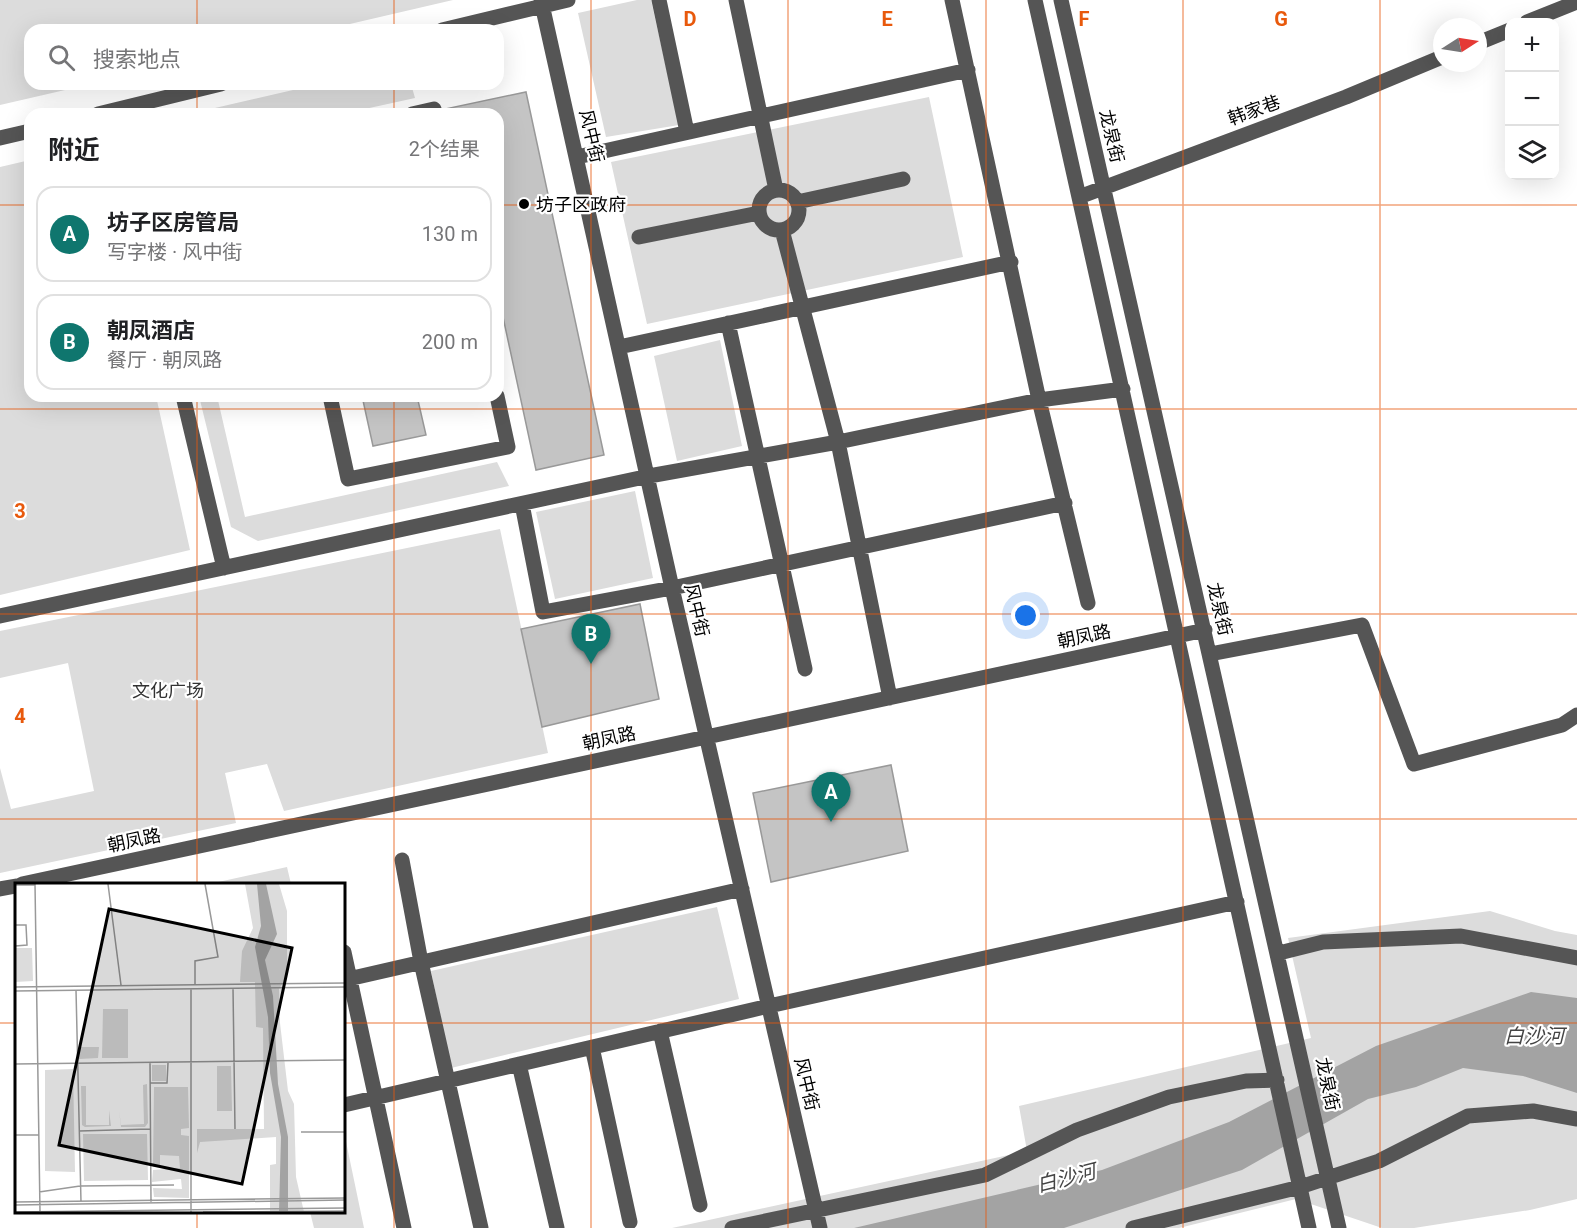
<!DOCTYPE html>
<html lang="zh">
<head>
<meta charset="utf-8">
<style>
	body { margin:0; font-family:Roboto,"Noto Sans SC",sans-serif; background:#f2f2f2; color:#202124 }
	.controls { position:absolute; right:18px; top:18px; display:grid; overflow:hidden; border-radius:12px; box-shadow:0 6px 24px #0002 }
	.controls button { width:54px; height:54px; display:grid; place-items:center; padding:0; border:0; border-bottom:2px solid #e0e0e0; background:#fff; color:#202124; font:30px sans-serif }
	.compass { position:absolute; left:1433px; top:18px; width:54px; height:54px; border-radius:50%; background:#fff; box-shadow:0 6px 24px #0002; rotate:78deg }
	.you { position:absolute; left:1026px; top:616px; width:21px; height:21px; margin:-15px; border:4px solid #fff; border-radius:50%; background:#1a73e8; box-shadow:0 0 0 9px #1a73e833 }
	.badge { display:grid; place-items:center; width:39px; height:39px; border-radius:50%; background:#0f766e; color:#fff; font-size:20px; font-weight:700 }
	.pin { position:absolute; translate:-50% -50px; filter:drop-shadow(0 2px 3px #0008) }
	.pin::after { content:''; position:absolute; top:32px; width:21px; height:18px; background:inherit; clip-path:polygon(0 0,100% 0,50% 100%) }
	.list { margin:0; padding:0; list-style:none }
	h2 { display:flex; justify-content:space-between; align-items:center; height:78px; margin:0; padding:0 24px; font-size:26px }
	h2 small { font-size:20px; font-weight:400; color:#757577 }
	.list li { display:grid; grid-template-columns:39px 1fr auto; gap:18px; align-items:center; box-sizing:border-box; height:96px; margin:0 12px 12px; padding:0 12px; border:2px solid #e0e0e0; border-radius:18px }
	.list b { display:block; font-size:22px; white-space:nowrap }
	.list p { margin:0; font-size:20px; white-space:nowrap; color:#757577 }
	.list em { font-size:20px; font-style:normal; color:#757577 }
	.icon { flex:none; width:33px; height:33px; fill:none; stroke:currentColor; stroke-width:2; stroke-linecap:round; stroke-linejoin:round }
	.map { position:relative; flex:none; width:1577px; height:1228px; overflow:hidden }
	.search { position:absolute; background:#fff; box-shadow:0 6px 24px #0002; left:24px; top:24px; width:480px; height:66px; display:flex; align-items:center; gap:15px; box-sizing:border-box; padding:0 21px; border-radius:18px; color:#757577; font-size:22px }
	.panel { position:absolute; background:#fff; box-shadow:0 6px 24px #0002; left:24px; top:108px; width:480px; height:294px; border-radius:18px }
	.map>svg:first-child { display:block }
	.green { fill:#dcdcdc }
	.water { fill:#a3a3a3 }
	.building { fill:#c4c4c4; stroke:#999; stroke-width:1.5 }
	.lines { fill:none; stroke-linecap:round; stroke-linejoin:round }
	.minor { stroke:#555; stroke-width:15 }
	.grid { fill:none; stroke:#e8590c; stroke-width:1.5; stroke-opacity:0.55 }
	.poi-dot { fill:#000; stroke:#fff; stroke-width:2 }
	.labels { text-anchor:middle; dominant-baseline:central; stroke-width:4.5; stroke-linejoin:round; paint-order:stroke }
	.street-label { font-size:18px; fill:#000; stroke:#fff }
	.poi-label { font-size:18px; fill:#000; stroke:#fff; text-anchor:start }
	.park-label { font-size:18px; fill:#333; stroke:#fff }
	.water-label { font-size:20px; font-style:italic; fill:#444; stroke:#fff }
	.inset-road { fill:none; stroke:#999; stroke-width:1.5 }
	.view { fill:#000; fill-opacity:0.15; stroke:#000; stroke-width:3 }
	.inset-edge { fill:none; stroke:#000; stroke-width:3 }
	.grid-label { font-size:20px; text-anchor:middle; font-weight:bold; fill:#e8590c; stroke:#fff; stroke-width:4.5; stroke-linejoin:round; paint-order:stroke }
</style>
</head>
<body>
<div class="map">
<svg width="1577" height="1228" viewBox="0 0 1577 1228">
	<rect width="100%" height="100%" fill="#fff"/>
	<!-- green -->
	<path class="green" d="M0,0H453L324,30H30V84H91L0,105Z
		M637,0H651L679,125L606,137L578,13Z
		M319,84H411L415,98L342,114H189Z
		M929,97L963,257L647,324L611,162Z
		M30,160V396H156L190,550L0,595V167Z
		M720,340L742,446L677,461L654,356Z
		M199,396H217L245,517L497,462L509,486L258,541L231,527Z
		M635,491L653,578L555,599L536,512Z
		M500,529L548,753L284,811L267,764L225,773L236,823L0,873V768L11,809L94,791L68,663L0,678V631Z
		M287,867L291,884H209Z
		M717,907L739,999L451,1068L431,971Z
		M1490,911L1555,931L1577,935V1199L1530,1210L1414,1228H1382L1296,1199L1179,1228H672L1027,1151L1019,1106L1311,1038L1288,938Z
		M344,1132L364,1228H314L310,1212H344Z"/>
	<!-- water -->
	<path class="water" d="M1531,992L1577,998V1093L1523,1076L1463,1068L1416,1087L1368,1099L1242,1170L1064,1228H854L1102,1170L1229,1122L1376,1046Z"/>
	<!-- building -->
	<path class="building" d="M526,92L604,455L536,470L498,294V114H445V109Z
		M362,396H417L426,435L373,446Z
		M640,604L659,699L542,727L521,629Z
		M891,765L908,851L771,882L753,793Z"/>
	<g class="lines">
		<!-- minor -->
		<path class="minor" d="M541,0L672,588L820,1228
			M659,0L687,132
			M736,0L776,190
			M952,0L1039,400L1088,603
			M1035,0L1309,1228
			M1061,0L1339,1228
			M1527,22L1577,2
			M442,30L568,0
			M1478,43L1510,30
			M98,114L221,84
			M412,114L434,109L435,114
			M0,138L30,131
			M577,157L968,70
			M759 210a20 20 0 1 1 40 0a20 20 0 1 1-40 0Z
			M1079,197L1346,97L1442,57
			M797,202L903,179
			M782,230L838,442L890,698
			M639,237L759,213
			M728,323L805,669
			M619,347L1011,262
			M183,396L224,568
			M330,396L348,479L508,447L497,396
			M522,504L543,612L672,588L1065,503
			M0,616L649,476L838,442L1039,400L1123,389
			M1210,654L1362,625L1414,764L1562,725L1577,715
			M402,860L421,962L481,1228
			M22,884L1205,630
			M0,889L16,886
			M344,952L404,1228
			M1279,953L1323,942L1461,936L1577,958
			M344,980L742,889
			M660,1031L700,1205
			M592,1047L630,1222
			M519,1064L557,1228
			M344,1105L769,1006L1237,902
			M732,1228L985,1175L1077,1130L1169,1097L1246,1081L1277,1080
			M1133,1228L1300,1187L1379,1161L1468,1116L1533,1111L1577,1119"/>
	</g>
	<!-- grid -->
	<path class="grid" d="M197,0V30M394,0V30M591,0V1228M788,0V1228M986,0V1228M1183,0V1228M1380,0V1228M197,84V114M394,84V114M0,205H30M498,205H1577M197,396V884M394,396V1228M0,409H1577M0,614H1577M0,819H1577M0,1023H16M344,1023H1577M197,1212V1228"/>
	<!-- markers -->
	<circle class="poi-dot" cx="524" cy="204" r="6"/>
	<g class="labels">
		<!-- street labels -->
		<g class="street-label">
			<text transform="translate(1254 110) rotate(-20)">韩家巷</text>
			<text transform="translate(592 136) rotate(77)">风中街</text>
			<text transform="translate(1112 136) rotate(77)">龙泉街</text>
			<text transform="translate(1220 609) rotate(77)">龙泉街</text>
			<text transform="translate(697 610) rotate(77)">风中街</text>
			<text transform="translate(1084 636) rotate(-12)">朝凤路</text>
			<text transform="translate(609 738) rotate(-12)">朝凤路</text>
			<text transform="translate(134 840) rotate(-12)">朝凤路</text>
			<text transform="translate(807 1084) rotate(77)">风中街</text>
			<text transform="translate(1328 1084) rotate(78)">龙泉街</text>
		</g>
		<!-- poi labels -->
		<g class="poi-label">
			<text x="536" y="204">坊子区政府</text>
		</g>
		<!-- park labels -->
		<g class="park-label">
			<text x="168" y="690">文化广场</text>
		</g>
		<!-- water labels -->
		<g class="water-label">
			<text x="1534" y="1036">白沙河</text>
			<text transform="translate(1066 1178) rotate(-14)">白沙河</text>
		</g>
	</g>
	<!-- overview -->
	<g transform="translate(15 883)">
		<rect width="330" height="330" fill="#fff"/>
		<path d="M230,1H264L272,28V93L264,106L265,140L273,208L279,221L281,294L289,329H255V282L261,281V254L185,259L182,270V246H249L248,145L241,144L240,99H225L227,68L238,45ZM0,65H17L18,98L0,99ZM88,126H113V175H87ZM64,164H84L83,175L64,176ZM137,182H151V198H137ZM202,183H216L217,228H202ZM58,186L60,289L30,288V187ZM132,201L133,240L130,244H106L104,227L106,242L129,241L128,202ZM66,203H71V242H94V227L96,243L70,244L67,242ZM139,204H173L174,245L166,246V252L174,253V315L139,314L138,305L167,306L166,296L137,299L138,287L165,285L164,273L145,272V284H138ZM68,251H132L133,297L69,298Z" fill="#dcdcdc"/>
		<path d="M242,1H251L262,51L250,77L258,113L263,201L273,254V329H264L266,254L255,190L253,134L240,64L246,43Z" fill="#a3a3a3"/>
		<path class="inset-road" d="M20,1L25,329M93,1L106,102M0,2H20M0,42H11L12,62L0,63M180,101V78L203,74L190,1M0,104L330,100M218,105L220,246M176,106V329M61,107L66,319M0,108L330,104M135,180L136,319M0,181L330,177M135,200H152L153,180M64,248L135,246M286,249H330M0,252H24M24,309L65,303L159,302M0,319L330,315M0,322L330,317M0,329L330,325M188,329L330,328"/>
		<path class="view" d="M94,26L277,65L227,301L44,262Z"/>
		<rect width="330" height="330" class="inset-edge"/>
	</g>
	<g class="grid-label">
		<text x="690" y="26">D</text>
		<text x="887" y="26">E</text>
		<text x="1084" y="26">F</text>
		<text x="1281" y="26">G</text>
		<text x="20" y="518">3</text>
		<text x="20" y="723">4</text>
	</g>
</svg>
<div class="controls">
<button>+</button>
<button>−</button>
<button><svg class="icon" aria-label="layers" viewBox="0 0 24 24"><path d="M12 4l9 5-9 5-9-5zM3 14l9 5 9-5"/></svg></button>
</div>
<svg class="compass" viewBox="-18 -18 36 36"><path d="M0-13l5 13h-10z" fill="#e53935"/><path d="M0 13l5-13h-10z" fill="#757577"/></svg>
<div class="you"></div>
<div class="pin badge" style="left:831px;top:822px">A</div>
<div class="pin badge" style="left:591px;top:664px">B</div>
<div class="search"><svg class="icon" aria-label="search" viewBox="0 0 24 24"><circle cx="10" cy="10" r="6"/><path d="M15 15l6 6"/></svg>搜索地点</div>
<section class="panel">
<h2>附近<small>2个结果</small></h2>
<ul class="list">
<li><span class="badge">A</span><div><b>坊子区房管局</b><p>写字楼 · 风中街</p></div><em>130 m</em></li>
<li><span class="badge">B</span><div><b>朝凤酒店</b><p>餐厅 · 朝凤路</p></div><em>200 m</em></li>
</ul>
</section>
</div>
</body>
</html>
